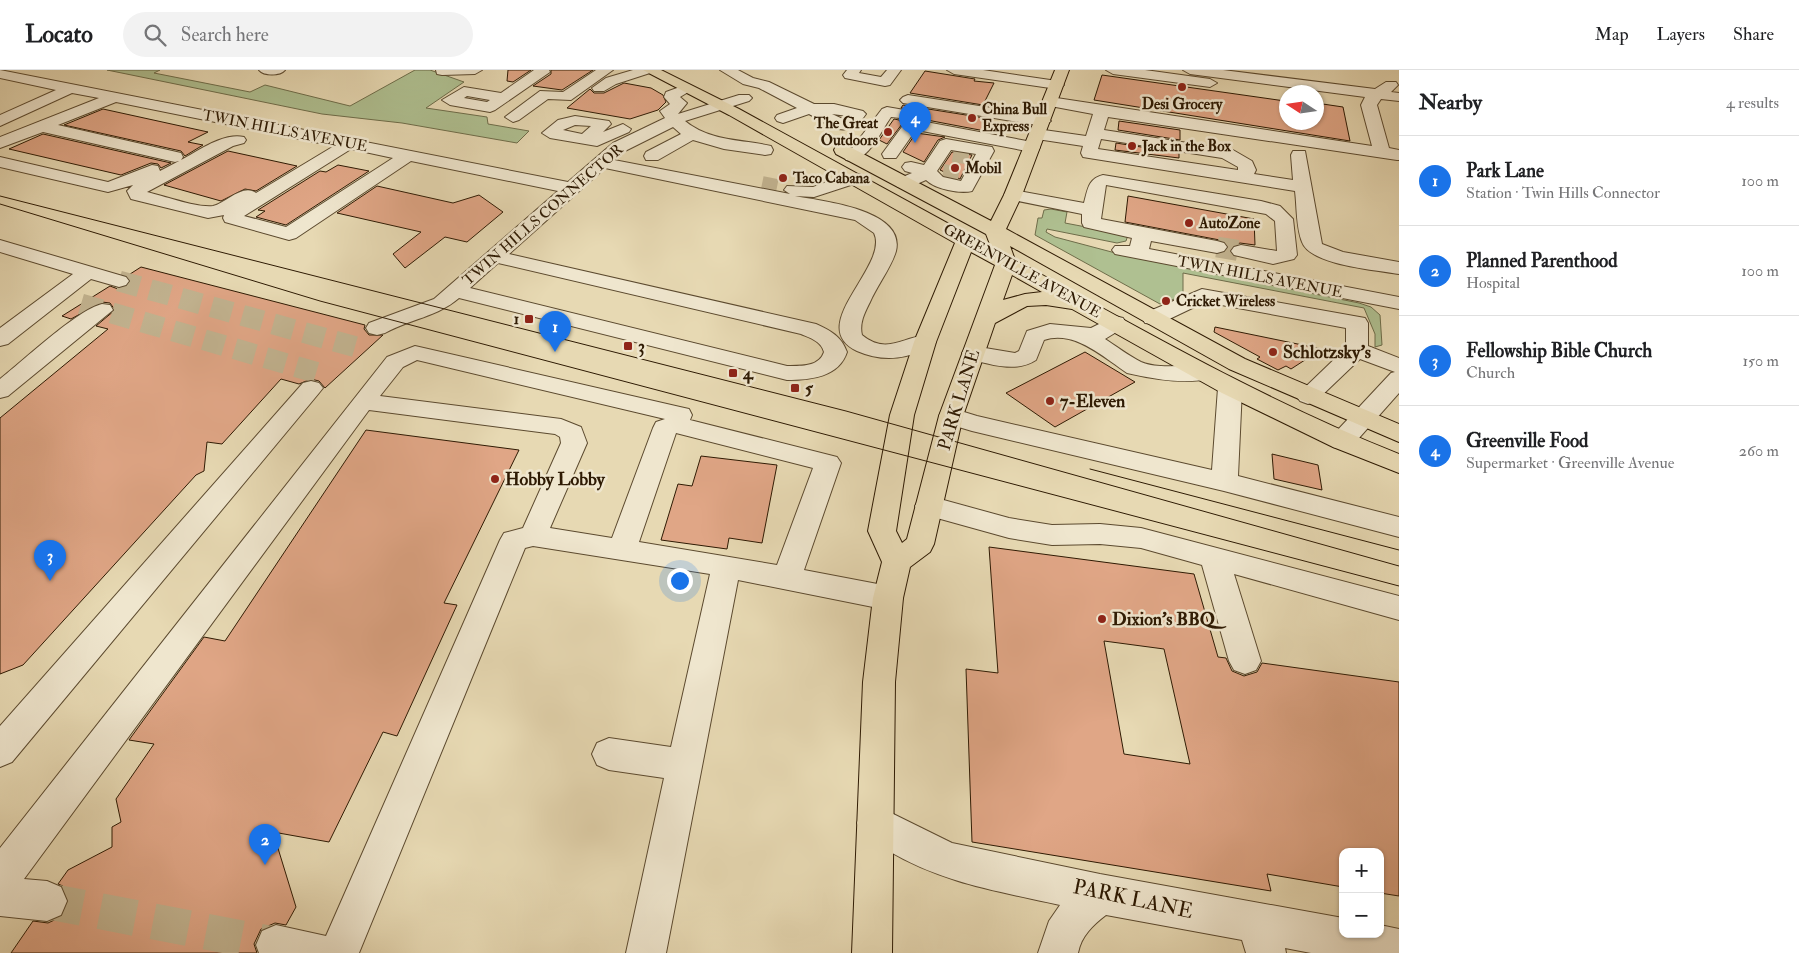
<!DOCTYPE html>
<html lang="en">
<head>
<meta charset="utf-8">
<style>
	body { margin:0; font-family:"IM FELL Double Pica",serif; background:#f2f2f2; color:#202124 }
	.controls { position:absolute; right:15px; bottom:15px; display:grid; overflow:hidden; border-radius:10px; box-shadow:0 1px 4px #0004 }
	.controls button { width:45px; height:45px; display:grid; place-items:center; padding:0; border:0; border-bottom:1px solid #e0e0e0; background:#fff; color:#202124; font:25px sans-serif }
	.compass { position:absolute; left:1279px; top:15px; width:45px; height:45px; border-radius:50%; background:#fff; box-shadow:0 1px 4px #0004; rotate:282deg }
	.you { position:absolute; left:679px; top:510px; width:18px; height:18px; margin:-12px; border:4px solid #fff; border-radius:50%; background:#1a73e8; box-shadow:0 0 0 8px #1a73e833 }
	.badge { display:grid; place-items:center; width:32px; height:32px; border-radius:50%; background:#1a73e8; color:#fff; font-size:16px; font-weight:700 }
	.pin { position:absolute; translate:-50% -41px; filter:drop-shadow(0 1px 2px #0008) }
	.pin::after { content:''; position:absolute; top:26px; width:18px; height:15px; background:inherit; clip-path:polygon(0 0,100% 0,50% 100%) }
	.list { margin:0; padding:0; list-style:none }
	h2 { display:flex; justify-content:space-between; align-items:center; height:65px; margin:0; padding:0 20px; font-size:21px }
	h2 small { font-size:16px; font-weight:400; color:#757577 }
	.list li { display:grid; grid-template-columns:32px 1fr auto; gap:15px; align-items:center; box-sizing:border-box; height:90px; padding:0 20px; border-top:1px solid #e0e0e0 }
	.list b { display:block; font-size:19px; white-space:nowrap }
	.list p { margin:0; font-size:16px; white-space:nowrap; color:#757577 }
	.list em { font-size:16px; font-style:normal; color:#757577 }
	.icon { flex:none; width:28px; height:28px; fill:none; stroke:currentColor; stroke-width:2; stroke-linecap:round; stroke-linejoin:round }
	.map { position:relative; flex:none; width:1399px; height:883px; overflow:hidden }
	header { display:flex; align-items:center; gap:30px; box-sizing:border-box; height:70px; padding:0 25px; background:#fff; border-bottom:1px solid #e0e0e0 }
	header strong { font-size:24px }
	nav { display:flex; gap:28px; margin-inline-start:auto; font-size:18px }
	.search { width:350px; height:45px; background:#f2f2f2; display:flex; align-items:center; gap:12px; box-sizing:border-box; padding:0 18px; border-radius:28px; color:#757577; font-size:19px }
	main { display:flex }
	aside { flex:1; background:#fff }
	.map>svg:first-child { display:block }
	.green { fill:#afc091; stroke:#6e6d4a }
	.building { fill:#e0a686; stroke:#2e1a03; fill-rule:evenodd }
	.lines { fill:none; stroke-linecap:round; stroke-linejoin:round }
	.minor-tunnel-far2 { stroke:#c2b390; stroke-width:16; stroke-dasharray:16 8; stroke-linecap:butt }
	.minor-tunnel-far1 { stroke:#c2b390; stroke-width:21; stroke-dasharray:21 11; stroke-linecap:butt }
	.minor-tunnel { stroke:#c2b390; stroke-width:36; stroke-dasharray:36 18; stroke-linecap:butt }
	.minor-casing { stroke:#5c4a2f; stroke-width:2 }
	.major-casing { stroke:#2e1a03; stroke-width:2 }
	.minor { fill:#efe6ce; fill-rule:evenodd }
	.major { fill:#e7d9b3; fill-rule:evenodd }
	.tram { stroke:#2e1a03; stroke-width:1 }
	.poi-dot { fill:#8f2418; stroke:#efe6ce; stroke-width:2 }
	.labels { text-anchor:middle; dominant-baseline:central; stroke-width:5; stroke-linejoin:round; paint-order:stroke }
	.far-poi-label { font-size:15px; font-weight:bold; fill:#2e1a03; stroke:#efe6ce; text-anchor:start }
	.far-street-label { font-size:15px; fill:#2e1a03; stroke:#efe6ce }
	.poi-label { font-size:18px; font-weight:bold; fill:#2e1a03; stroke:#efe6ce; text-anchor:start }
	.street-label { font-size:18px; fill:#2e1a03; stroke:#efe6ce }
	.near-street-label { font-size:21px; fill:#2e1a03; stroke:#efe6ce }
</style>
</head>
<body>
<header>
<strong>Locato</strong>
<div class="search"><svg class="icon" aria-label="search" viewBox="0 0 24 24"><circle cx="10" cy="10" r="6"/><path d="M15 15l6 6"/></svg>Search here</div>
<nav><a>Map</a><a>Layers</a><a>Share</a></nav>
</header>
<main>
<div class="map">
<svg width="1399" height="883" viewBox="0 0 1399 883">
	<rect width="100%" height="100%" fill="#e7d9b3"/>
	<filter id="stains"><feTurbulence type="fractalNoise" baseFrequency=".004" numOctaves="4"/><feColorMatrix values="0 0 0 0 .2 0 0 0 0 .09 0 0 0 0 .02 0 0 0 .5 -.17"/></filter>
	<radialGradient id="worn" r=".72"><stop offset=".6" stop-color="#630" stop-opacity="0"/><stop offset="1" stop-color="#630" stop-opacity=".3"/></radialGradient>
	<!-- green -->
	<path class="green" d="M107,0H160L154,3L250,22L265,15L350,36L415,0H430L464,12L426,38L487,47L488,54L529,61L517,73L402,53L322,44Z
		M1051,139L1067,142L1065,153L1128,165L1126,171L1117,173L1047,159L1046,162L1055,167L1123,185L1359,233L1371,237L1380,245L1382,275L1375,277V264L1364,238L1183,203V226L1160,234L1035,165L1038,148H1042L1044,140Z"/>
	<!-- building -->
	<path class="building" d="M508,0H531L513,12L507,11Z
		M551,0H593L562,20L533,16L551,4Z
		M925,1L975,9L974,11L994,13L983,35L910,23Z
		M1102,5L1285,31L1286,29V52H1316V33L1343,37L1350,71L1094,30Z
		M624,13L651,18L663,25L666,32L658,40L630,49L567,38L590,19L594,23H604Z
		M903,35L991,49L985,61L927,50L916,45L910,39L901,38Z
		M103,39L208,62L188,72L203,75L185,86L181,81L64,55Z
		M894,49L899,50L902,54L887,74L879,70Z
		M1119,51L1180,60V70L1118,60Z
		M916,63L945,67L938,70L924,92L903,82Z
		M43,64L171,93L161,98L158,94L151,93L121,105L9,79Z
		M1116,73L1179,83V88L1115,80Z
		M228,81L297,96L256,121L245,119L221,131L164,115Z
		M952,82L972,85L960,109L940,100Z
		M338,95L369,101L286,155L256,147L265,141L258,140L320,101L326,102Z
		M377,116L453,133L479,125L503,142L467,172L445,167L405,198L393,184L421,162L337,143Z
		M1128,126L1254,149L1255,175L1240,173L1232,176L1230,182H1226L1229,177L1225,171L1125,152Z
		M141,197L365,255L364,259L369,265H383L325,318L319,311L311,309L299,314L281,309L222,374L207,372L204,401L196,405L23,595L0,604V348L108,259L96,256L115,240L110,233L102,232L71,249L62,246L110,216L118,219L127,217L131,211L127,206Z
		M1215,257L1322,279L1291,299L1286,296L1278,300L1257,289L1260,287L1214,262Z
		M1085,282L1135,312L1055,357L1006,323Z
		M366,360L519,380L444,533L457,535L397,666L383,662L329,772L273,762L296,837L286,855L275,853L261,859L254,874L257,883H11L33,851L48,853L63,846L69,830L63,816L58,814L68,800L112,777V757L121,752L116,729L154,674L129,670L204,567L225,571Z
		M1272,384L1318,395L1322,420L1274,409Z
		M701,386L777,395L762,473L729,468L727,479L661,470L678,414L692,416Z
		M989,477L1194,504L1218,587L1226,588L1232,601L1244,606L1257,602L1262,593L1399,612V826L1380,823V782H1343V817L1267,804L1271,821L972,772L966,599L998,603ZM1104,571L1164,579L1190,694L1124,684Z"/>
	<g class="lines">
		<!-- minor-tunnel-far2 -->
		<path class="minor-tunnel-far2" d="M953,84L972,87
			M943,102L961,105
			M762,114L777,117"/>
		<!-- minor-tunnel-far1 -->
		<path class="minor-tunnel-far1" d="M1217,177L1241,181
			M119,211L356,277
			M81,234L325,305"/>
		<!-- minor-tunnel -->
		<path class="minor-tunnel" d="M47,831L276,875"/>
		<defs>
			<path id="minor" d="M0,0L568,112L613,73L665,48L660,41L670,34L664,27L666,22L688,14L695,18L680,27L687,33L678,44L739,25H749L752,28L749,31L685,51C711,72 741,69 771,76L773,80L771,84L765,85L724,79L693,70L658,90H646L644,86L646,82L681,64L673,57L625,81L614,90L790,124L784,120L787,116L813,117L848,104H860L863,108L860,112L814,127L795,126C820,131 906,139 896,181C892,196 877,216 870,232C865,242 859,253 862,265C890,288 907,261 933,267L936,272C930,281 916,283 906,286C889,290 873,288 857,281C804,256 890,196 874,163L855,150L605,98L509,184L816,254C831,261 841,266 847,282C839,307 811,310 787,310L459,228C437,247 410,249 385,263L377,265L369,263L366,258L369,253L434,229L558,121L411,91L296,168L289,170L225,152L223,148L224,145L208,148L131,129L127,121L133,115L108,122L0,97V87L108,112L152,95L158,96L160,101L179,91L175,92L43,62L0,78V67L99,28L72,23L0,56V45L56,20L0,8ZM116,32L334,76L256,123C243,113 226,133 213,136C197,138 164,126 147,122L233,76L244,73L246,70L244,67C224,62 198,81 181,90L183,87L181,83L58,55ZM351,79L393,88L286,157L244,146ZM498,193L801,264C810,268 821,271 824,282C819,297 801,296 787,296L470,218Z
				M259,0H285C280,6 264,6 259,0Z
				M436,0H482L475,4L442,5L437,4Z
				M534,0H549L550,2L495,40L490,42L450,35L442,30L464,17L501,23ZM467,26L490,30L487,32L464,28Z
				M596,0H613L571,30L548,29L519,50L513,52L505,47L540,21L563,22Z
				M633,0H652L650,3L616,14L604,21H594L592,18L606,8Z
				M720,0H738L753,8L769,12L814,34H834L863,41L866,44C847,71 833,57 809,44L783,53L777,51L775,48L777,45L797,38L759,18L743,14ZM832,44L848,46L845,50Z
				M847,0H861L859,3L881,7L887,0H901L890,15L885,16L845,8L843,5Z
				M947,0H983L1057,11L1064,15L1057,19L954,4Z
				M1106,0H1145L1210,9L1217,13L1210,17L1113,4Z
				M1183,0H1223L1375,19L1386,12H1396L1398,15L1391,22L1399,23V31L1381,29L1377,35L1389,78L1399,80V90H1397L1108,47L1104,60L1233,80L1252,91L1256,100L1254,104L1293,110L1291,85L1293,81H1305L1322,174L1343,182L1399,192V204C1376,200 1310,195 1302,172C1296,157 1297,137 1295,121L1089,88L1083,87L1081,83L1083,76L1037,69L1029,64L1037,59L1086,66L1093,44L1045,35L1042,32L1050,27L1372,76L1361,35L1365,27L1190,4ZM1101,69L1222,88L1238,97V100L1098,79Z
				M908,25L1043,46L1051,51L1043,56L903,33L900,30L903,27Z
				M887,37L910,41L915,47L926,52L1032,72L1038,73L1040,77L1038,81L1032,82L922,61H915L896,88H884L882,84L904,54L900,48L891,47C881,61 867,95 846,90L844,86L853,77L882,39Z
				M575,46L609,51L611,54L603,62L623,54L631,59L629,62L597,76L550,68L542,63L558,50ZM575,55L591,56L582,64L563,60Z
				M946,69L986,76L992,77L994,81L972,121C960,124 935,119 926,110L910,117H898L895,113L898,109L912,103L905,101L902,97L905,93L911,92L924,95L940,71ZM951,80L976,84L961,111L943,107L937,101Z
				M1103,105L1261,131L1280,136L1293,149L1297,185L1294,189L1273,194L1234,185L1231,181L1234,177L1241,175L1277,181L1275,151L1266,144L1106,115L1101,149L1217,171L1224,173L1227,177L1224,181L1217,183L1151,171L1149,179L1399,227V239L1115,184L1112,180L1115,176H1130L1132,168L1084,157L1082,153V144L1013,130L1007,129L1004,125L1007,121L1013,120L1084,133C1088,119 1088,109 1103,105Z
				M0,170L126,207L129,211L126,215L119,217L91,209L8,274L0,276V258L73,204L0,182Z
				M1202,219L1365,248L1368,253V276L1399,288V323L1351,377L1342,379L1333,377L1329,371L1333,365L1391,303L1395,302L1360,289L1316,331L1308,334L1300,331L1296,326L1346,278V258L1205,232L1161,253L1153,254L1145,253L1142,248L1145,243Z
				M102,234L110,235L113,240L8,326L0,328V309C23,291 77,240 102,234Z
				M1115,246L1123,248L1126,253L1123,258L1105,269C1116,276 1129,286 1141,292C1163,301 1190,292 1212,298L1216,303L1212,308C1186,315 1153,309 1127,303C1103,287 1075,260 1044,270L1036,290C1015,304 987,293 965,288L962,283L965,278L973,276L1015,283L1019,281L1027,261L1050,254L1091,258Z
				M415,276L680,337L689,339L692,345L690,350L837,387L841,393L804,500L888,516L899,520L903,528L899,536L888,540L738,510L666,883H626L664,708L609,700L597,695L592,684L597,673L609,668L671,677L710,504L533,476L525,478L359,883H259L256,875L262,861L276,855L326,866L500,470L504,463L523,458L561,373L560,367L555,364L369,340L24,809L47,811L61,817L67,831L61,845L47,851L0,846V778L387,287ZM417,290L665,349L656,352L653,358L612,468L550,458L587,373L581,357L561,349L380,326L403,297ZM676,363L813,398L777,495L639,472Z
				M311,311L319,313L323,318L319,323L12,692L0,697V656L303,313Z
				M1230,311L1238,313L1242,318L1238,406L1399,447V467L1224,421L972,361L942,352L939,346L942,340L951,338L977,346L1212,400L1218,318L1222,313Z
				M929,426L1009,448L1052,455L1100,454L1141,458L1399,526V550L1234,504L1261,591L1256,600L1245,604L1234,600L1229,591L1202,495L1141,478L1100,474L1052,475L1009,468L919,443L915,436L919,429Z
				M875,735L952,773L1100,804L1343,848V864H1380V855L1399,859V883H1311L1285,878L1286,883H1246L1242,870L1106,845C1093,855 1081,866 1078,883H1038L1049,851L1060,835C998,821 942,813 887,780C873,772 863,768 857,753L862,740Z"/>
			<path id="major" d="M643,0H661L739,39L991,177L986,164L836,84L834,80L836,76H848L991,151L1004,125L1055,0H1069L1022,125L1006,159L1245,289L1399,354V372L1229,299L1010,176L1015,190C1141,259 1265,331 1399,384V403L1333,377L1222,323L1072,239L1046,235L1027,236L995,253L963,346L934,474L930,482L910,497L903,528L895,612L892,883H852L863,612L873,528L882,492L868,461L890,345L914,272L955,173L729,45ZM971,182L995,195L939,346L907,469L902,473L896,461L914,345L936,272ZM1012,205L1042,222L1025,224L1003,230Z"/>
		</defs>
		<!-- minor casing -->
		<use href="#minor" class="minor-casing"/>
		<!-- major casing -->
		<use href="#major" class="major-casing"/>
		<!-- minor -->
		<use href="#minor" class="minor"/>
		<!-- major -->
		<use href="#major" class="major"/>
		<!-- tram -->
		<path class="tram" d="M0,126L846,341L1399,496
			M0,134L320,231L1399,516
			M1090,399L1399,480"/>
	</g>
	<!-- markers -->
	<g class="poi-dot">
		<circle cx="1182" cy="17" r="5"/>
		<circle cx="972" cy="48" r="5"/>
		<circle cx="888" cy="62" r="5"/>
		<circle cx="1132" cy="76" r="5"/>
		<circle cx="955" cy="98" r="5"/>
		<circle cx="783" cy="108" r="5"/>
		<circle cx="1189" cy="153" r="5"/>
		<circle cx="1166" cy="231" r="5"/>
		<rect x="524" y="244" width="10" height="10" rx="2.5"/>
		<rect x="623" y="271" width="10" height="10" rx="2.5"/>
		<circle cx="1273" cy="282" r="5"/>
		<rect x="728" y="298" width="10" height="10" rx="2.5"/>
		<rect x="790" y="313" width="10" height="10" rx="2.5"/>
		<circle cx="1050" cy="331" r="5"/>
		<circle cx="495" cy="409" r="5"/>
		<circle cx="1102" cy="549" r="5"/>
	</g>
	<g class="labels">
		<!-- far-poi labels -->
		<g class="far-poi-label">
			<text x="1182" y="34" text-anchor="middle">Desi Grocery</text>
			<text x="982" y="39">China Bull<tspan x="982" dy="17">Express</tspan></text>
			<text x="878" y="53" text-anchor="end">The Great<tspan x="878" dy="17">Outdoors</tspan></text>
			<text x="1142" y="76">Jack in the Box</text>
			<text x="965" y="98">Mobil</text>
			<text x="793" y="108">Taco Cabana</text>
			<text x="1199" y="153">AutoZone</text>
			<text x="1176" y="231">Cricket Wireless</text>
			<text x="519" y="249" text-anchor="end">1</text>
		</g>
		<!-- far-street labels -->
		<g class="far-street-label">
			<text transform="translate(285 61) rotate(11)">TWIN HILLS AVENUE</text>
			<text transform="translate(543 145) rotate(-41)">TWIN HILLS CONNECTOR</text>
			<text transform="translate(1022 201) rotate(29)">GREENVILLE AVENUE</text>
			<text transform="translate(1260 207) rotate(11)">TWIN HILLS AVENUE</text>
		</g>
		<!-- poi labels -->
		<g class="poi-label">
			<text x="638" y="276">3</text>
			<text x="1283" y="282">Schlotzsky's</text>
			<text x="743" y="303">4</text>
			<text x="805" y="318">5</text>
			<text x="1060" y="331">7-Eleven</text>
			<text x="505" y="409">Hobby Lobby</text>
			<text x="1112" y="549">Dixion's BBQ</text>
		</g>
		<!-- street labels -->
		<g class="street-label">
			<text transform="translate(959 330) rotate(-73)">PARK LANE</text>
		</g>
		<!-- near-street labels -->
		<g class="near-street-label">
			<text transform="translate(1133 829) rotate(12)">PARK LANE</text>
		</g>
	</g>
	<rect width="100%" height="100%" filter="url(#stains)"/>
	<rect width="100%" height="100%" fill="url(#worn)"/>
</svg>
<div class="controls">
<button>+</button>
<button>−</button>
</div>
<svg class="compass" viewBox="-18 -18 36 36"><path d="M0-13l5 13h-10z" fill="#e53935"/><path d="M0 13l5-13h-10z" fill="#757577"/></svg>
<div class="you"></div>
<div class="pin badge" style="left:555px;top:282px">1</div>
<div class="pin badge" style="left:265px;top:795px">2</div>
<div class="pin badge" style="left:50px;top:511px">3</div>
<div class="pin badge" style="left:915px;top:73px">4</div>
</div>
<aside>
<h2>Nearby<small>4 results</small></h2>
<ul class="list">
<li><span class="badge">1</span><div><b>Park Lane</b><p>Station · Twin Hills Connector</p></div><em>100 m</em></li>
<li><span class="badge">2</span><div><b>Planned Parenthood</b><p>Hospital</p></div><em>100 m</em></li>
<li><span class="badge">3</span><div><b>Fellowship Bible Church</b><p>Church</p></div><em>150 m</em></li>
<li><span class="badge">4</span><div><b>Greenville Food</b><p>Supermarket · Greenville Avenue</p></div><em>260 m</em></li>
</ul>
</aside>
</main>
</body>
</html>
